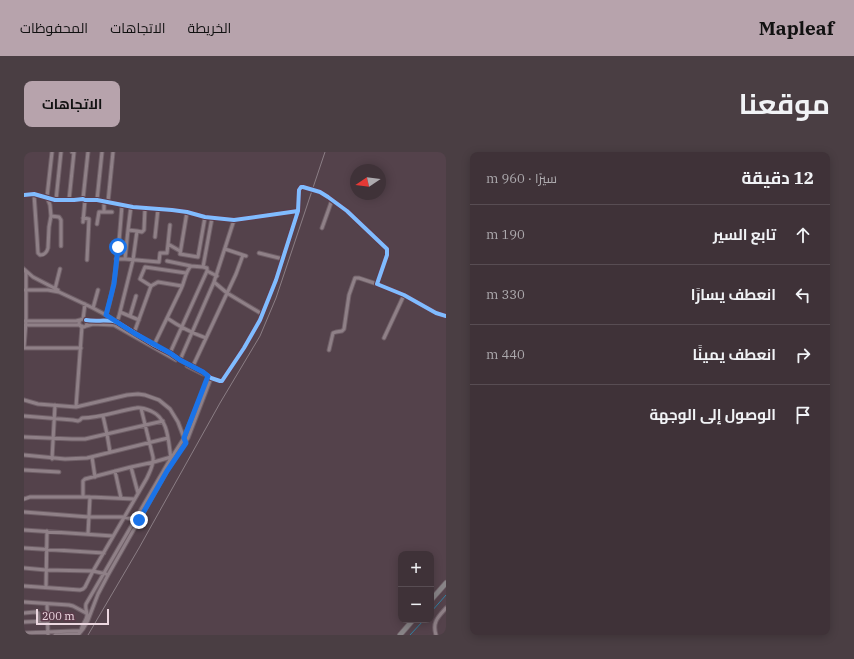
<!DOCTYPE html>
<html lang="ar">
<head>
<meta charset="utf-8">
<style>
	body { margin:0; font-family:"IBM Plex Serif",Cairo,serif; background:#4a3e43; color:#f1f3f6; direction:rtl }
	.controls { position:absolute; right:12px; bottom:12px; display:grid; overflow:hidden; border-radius:8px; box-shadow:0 2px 10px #0003 }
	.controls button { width:36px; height:36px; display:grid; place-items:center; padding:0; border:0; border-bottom:1px solid #584d53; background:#3f3238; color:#f1f3f6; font:20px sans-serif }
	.compass { position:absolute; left:326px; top:12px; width:36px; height:36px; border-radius:50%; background:#3f3238; box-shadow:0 2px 10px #0003; rotate:257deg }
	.scale { position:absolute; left:12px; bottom:10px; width:73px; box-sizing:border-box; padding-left:4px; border:2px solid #ecd7e0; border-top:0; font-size:11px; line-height:14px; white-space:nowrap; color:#ecd7e0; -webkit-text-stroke:3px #5b3b4a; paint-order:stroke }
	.stop { position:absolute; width:12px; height:12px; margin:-9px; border:3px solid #1a73e8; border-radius:50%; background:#fff }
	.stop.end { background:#1a73e8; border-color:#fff; box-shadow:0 1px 4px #0008 }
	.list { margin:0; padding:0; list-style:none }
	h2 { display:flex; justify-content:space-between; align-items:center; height:52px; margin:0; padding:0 16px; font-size:17px }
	h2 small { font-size:13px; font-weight:400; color:#adaaae }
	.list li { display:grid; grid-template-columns:26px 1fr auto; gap:12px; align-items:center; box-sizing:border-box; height:60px; padding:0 16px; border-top:1px solid #584d53 }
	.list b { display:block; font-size:15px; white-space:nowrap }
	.list em { font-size:13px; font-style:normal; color:#adaaae }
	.icon { flex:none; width:22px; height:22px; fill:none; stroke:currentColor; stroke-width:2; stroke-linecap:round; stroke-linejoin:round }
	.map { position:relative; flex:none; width:422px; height:483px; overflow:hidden; direction:ltr; border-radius:8px }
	header { display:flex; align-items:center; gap:24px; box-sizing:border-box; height:56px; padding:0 20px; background:#b7a3ac; color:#111 }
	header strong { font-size:19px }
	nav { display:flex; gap:22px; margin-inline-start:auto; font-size:14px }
	.intro { display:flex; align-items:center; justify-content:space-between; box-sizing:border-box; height:96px; padding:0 24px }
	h1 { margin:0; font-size:28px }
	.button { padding:10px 18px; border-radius:8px; background:#b7a3ac; color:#111; font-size:14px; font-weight:700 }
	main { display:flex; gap:24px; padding:0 24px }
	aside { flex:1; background:#3f3238; border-radius:8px; box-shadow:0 2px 10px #0003 }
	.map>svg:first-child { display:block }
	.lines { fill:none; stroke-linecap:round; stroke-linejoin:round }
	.stream { stroke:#3182a3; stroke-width:1 }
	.street-casing { stroke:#6f5f67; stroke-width:5 }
	.primary-casing { stroke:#6f5f67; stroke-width:6 }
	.street { stroke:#8f8087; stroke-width:3 }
	.primary { stroke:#888487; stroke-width:4.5 }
	.rail { stroke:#8b7e85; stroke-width:1 }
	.cycleway-casing { stroke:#5b3b4a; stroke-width:6 }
	.cycleway { stroke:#80bcff; stroke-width:4 }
	.route { stroke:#1a73e8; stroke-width:5 }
</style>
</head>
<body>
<header>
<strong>Mapleaf</strong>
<nav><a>الخريطة</a><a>الاتجاهات</a><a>المحفوظات</a></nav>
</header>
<div class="intro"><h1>موقعنا</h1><a class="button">الاتجاهات</a></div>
<main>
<aside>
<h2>12 دقيقة<small>سيرًا · 960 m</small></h2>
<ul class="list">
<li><svg class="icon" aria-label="ahead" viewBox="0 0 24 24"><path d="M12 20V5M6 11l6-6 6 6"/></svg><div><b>تابع السير</b></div><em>190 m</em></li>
<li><svg class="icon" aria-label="left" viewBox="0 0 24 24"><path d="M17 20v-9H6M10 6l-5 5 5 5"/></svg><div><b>انعطف يسارًا</b></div><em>330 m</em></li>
<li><svg class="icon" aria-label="right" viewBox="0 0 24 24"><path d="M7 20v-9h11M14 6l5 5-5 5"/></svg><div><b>انعطف يمينًا</b></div><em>440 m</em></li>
<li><svg class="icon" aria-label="arrive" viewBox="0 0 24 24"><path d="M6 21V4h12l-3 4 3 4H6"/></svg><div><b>الوصول إلى الوجهة</b></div></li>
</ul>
</aside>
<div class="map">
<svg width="422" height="483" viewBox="0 0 422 483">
	<rect width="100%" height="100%" fill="#54424b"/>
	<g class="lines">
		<!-- stream -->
		<path class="stream" d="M407,460L422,443
			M386,483L400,468"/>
		<defs>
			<path id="street" d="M28,0L23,45L26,53L27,64L35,65L37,68V94
				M10,42L13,85L14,101L16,103C20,103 23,100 24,96L25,75L27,64
				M0,43L10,42L31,48H50L59,47L61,48H73L109,55L148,58L163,60L181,65L210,68L274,59L275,38L277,35H279L296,40L304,45L323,59L363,97V103L353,132L380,143L412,161L422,164
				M59,47L64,0
				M32,48L37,0
				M45,48L50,0H48
				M73,48L78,0
				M84,50L89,0
				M80,60V49
				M163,60L156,102L174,105L181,65
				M59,66L65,67L63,108
				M59,70L61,48
				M73,72L75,60H88
				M146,73L144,92L156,99
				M298,76L308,48
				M113,79L118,80L120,78L121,56
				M131,85L134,57
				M201,97L222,104
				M235,101L259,107
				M92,107H101L104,78
				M101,107L135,110L136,101H143L144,92
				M143,109L167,114
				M0,117L9,125L34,138
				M0,119H2V169L0,196
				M183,119L193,124
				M190,130L203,141L238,162
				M158,134L134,130L127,134L116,127L121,115L162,121
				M31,137L36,117
				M0,138H24L35,140L69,156L82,163L93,170L95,164L109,108L113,79L104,78L107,54
				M69,156L74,138
				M96,160L115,168
				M82,163C93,128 95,90 98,53
				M106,164L112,144
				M143,166C156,175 168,181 182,186
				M59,167L61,152
				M55 171a4 4 0 1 1 8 0a4 4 0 1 1-8 0Z
				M62,168C72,170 83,167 93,170L130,193L146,201L156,208L179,220L187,226L196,229H198L220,196L236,168L252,128L274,59
				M0,169H52L56,168
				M0,173H56
				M62,174L69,172L90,173L152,208
				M110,181L127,134
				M360,186L380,143
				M130,193C139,174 148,156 157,137C161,129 161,120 167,114L179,115
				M0,196H57
				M305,198L309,181L312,180L318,179L320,177L325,143L331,126H335L353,132
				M146,201L183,119V116L179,115L188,66
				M156,208L190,130L210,68
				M163,214L179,222L182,223
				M169,214L212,122L219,103
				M0,248L14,252L52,255L103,243L114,242L121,243L135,248L146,257L154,270L160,286
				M52,255L58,174
				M0,264L49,268L54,269L56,268L58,266C77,266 93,259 112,256C117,255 122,257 127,259C145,267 144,289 147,306
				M79,264L83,282L86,300
				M0,285L48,287H61L139,269
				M0,303L41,307L63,306L144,286
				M68,305L71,325
				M28,307L31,253
				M107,315L114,341
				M0,318L35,320
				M91,319L97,346
				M59,345V329L61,327L107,315L130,310L147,305
				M0,347L6,345H66L110,347
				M0,360L65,365H100L112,368
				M0,378L89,384
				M64,382L66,345
				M0,396L80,401
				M0,416L22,418L69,419L82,422
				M0,434L56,438L59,437L61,435L69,419L123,326C126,319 130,313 129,305L117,256
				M22,435L23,379
				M0,450L45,453L49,454L62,461
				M23,452L24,483
				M0,461L11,460L14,461L15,470
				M0,470L24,469
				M57,479C57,474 63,468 63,463C63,459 61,457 62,452L144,311L160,286L185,224
				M0,481L49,479H57
				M31,483L55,482
				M54,483L59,477L64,468L74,442L84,423L143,319L164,286L187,226
				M412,483C408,470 414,465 422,456"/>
			<path id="primary" d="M407,448L422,431
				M376,483L389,468"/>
		</defs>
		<!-- street casing -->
		<use href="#street" class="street-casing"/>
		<!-- primary casing -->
		<use href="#primary" class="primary-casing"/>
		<!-- street -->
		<use href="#street" class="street"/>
		<!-- primary -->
		<use href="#primary" class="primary"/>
		<!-- rail -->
		<path class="rail" d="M64,483L115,396L196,251L236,184L252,146L301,0"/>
		<defs>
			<path id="cycleway" d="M0,43L10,42L31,48H50L59,47L61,48H73L109,55L148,58L163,60L181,65L210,68L274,59L275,38L277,35H279L296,40L304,45L323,59L363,97V103L353,132L380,143L412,161L422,164
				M62,168C72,170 83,167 93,170L130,193L146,201L156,208L179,220L187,226L196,229H198L220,196L236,168L252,128L274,59"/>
		</defs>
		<!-- cycleway casing -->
		<use href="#cycleway" class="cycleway-casing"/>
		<!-- cycleway -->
		<use href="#cycleway" class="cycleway"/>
	</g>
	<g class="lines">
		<!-- route -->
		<path class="route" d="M94,95L90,132L82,163L110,181L146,201L156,208L179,220L184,224L160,286L162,291L143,319L115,368"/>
	</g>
</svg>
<div class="controls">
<button>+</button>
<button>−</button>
</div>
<svg class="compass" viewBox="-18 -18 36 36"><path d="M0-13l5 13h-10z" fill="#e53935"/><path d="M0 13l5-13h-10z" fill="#adaaae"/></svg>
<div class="scale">200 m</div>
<div class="stop" style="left:94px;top:95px"></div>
<div class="stop end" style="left:115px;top:368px"></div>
</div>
</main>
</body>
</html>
